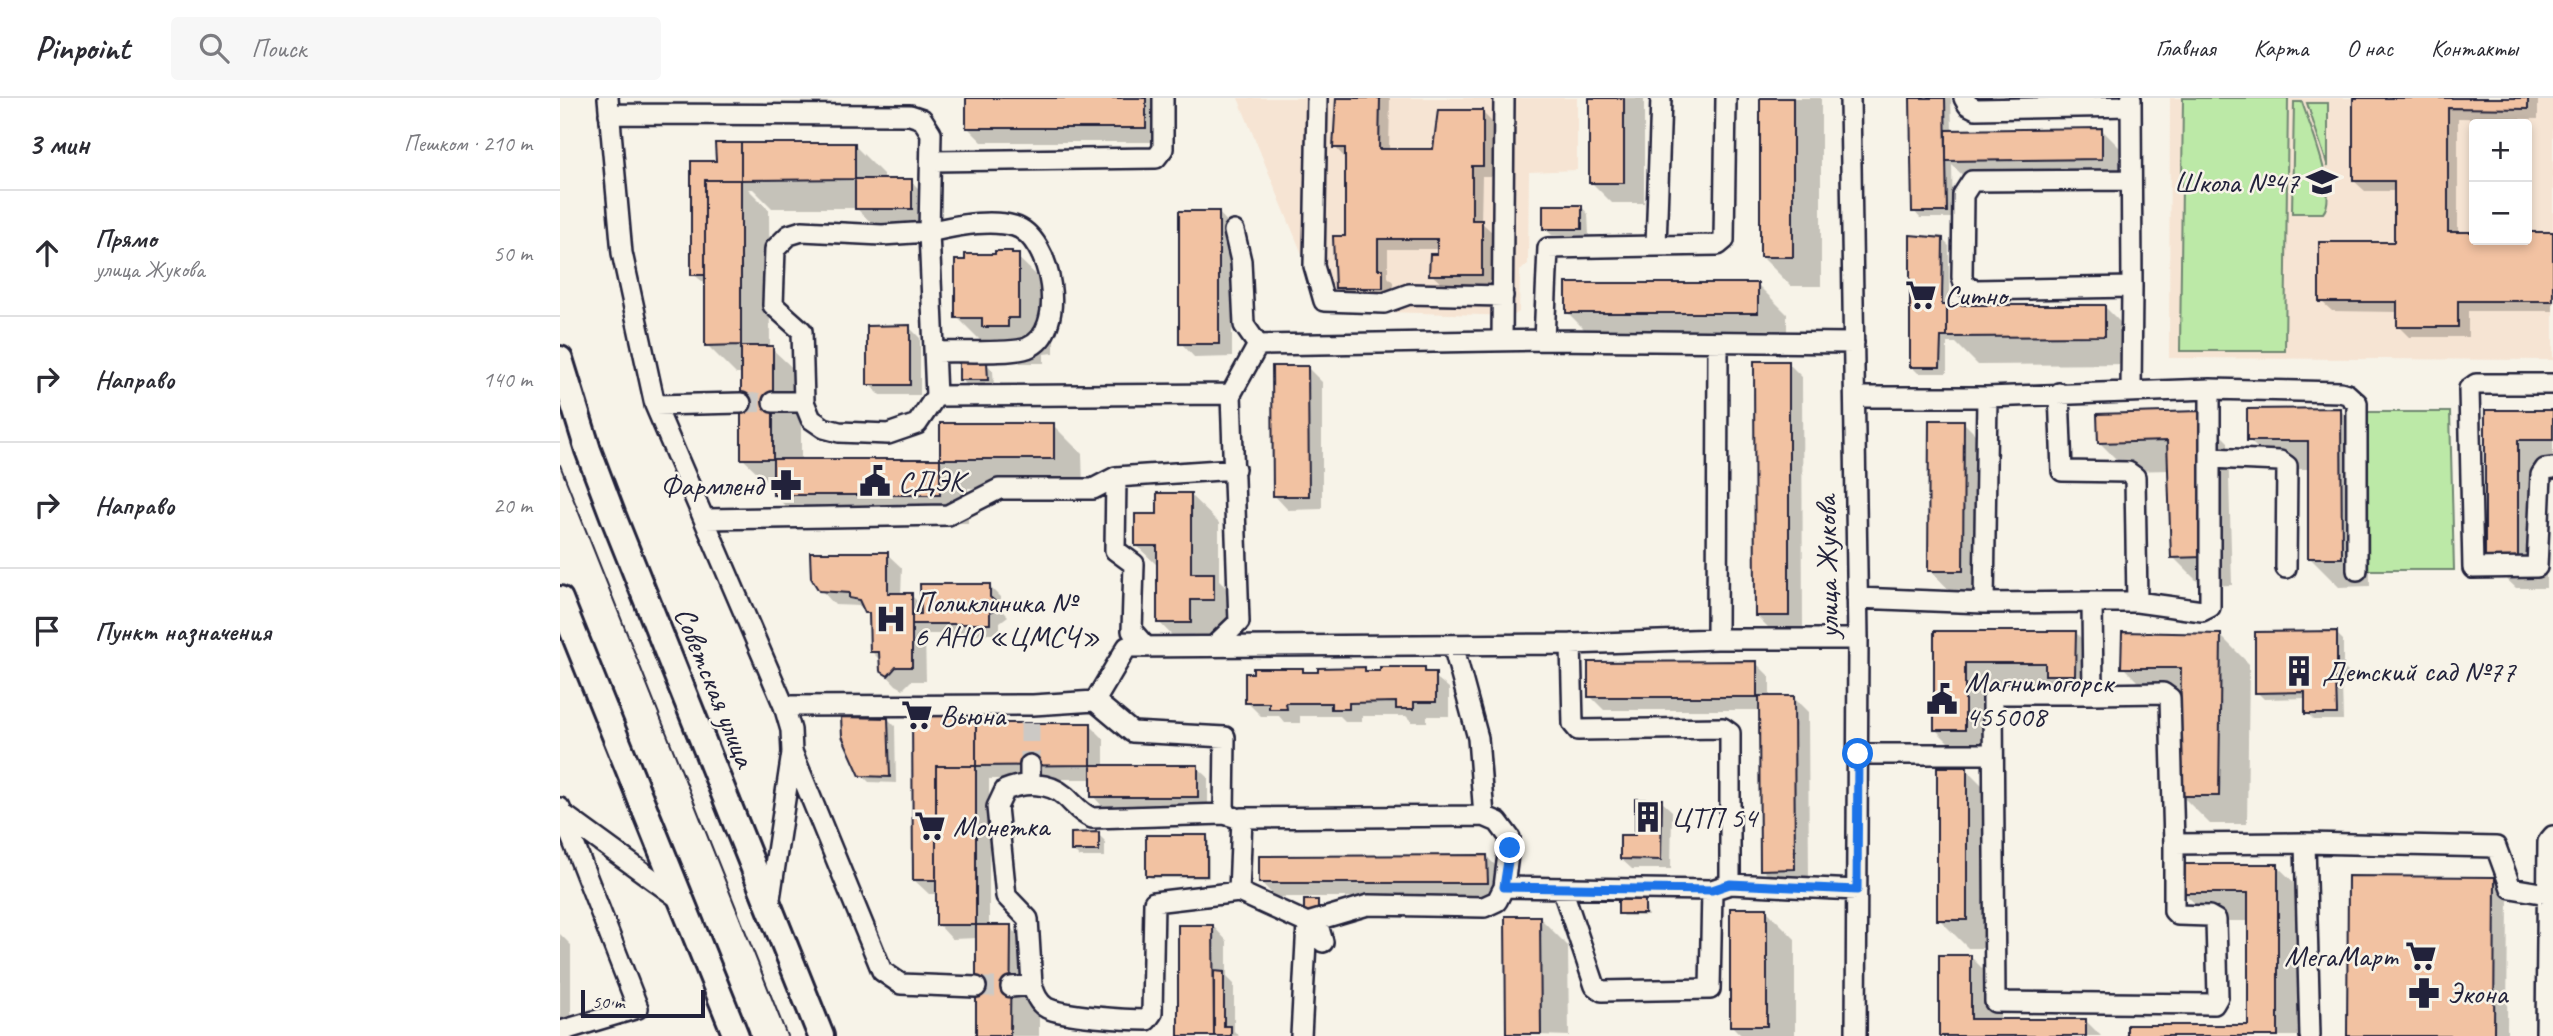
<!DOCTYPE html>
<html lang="ru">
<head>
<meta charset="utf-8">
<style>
	body { margin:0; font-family:Caveat,sans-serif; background:#f7f7f7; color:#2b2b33 }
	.controls { position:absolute; right:21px; top:21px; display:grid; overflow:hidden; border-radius:7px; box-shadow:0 4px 10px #0003 }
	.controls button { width:63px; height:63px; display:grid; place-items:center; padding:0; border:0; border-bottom:2px solid #e1e1e2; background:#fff; color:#2b2b33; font:35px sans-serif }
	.scale { position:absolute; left:21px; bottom:18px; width:124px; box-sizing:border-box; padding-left:7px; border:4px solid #22223b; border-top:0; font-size:19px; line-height:24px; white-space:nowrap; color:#22223b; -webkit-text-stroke:5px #f7f3e8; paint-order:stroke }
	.stop { position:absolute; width:21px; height:21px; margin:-16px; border:5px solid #1a73e8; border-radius:50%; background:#fff }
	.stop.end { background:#1a73e8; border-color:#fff; box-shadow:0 2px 7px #0008 }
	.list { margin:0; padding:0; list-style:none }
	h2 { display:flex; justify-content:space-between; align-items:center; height:91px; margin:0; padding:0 28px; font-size:30px }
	h2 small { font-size:23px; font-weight:400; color:#7c7c81 }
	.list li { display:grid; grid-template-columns:46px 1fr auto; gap:21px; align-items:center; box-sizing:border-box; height:126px; padding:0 28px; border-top:2px solid #e1e1e2 }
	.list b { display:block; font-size:26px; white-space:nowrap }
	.list p { margin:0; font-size:23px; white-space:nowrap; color:#7c7c81 }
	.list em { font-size:23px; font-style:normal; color:#7c7c81 }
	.icon { flex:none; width:38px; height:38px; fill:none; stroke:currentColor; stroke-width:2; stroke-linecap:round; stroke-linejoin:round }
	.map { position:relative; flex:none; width:1993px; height:938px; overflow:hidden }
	header { display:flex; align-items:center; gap:42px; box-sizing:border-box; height:98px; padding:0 35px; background:#fff; border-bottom:2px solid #e1e1e2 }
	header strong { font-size:33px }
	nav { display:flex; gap:38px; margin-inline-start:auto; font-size:24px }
	.search { width:490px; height:63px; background:#f7f7f7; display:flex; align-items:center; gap:18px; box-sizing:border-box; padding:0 24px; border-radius:7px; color:#7c7c81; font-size:26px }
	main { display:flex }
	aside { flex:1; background:#fff }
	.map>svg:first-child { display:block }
	.built { fill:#f6e4d3; fill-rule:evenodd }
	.green { fill:#bce9a7; stroke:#6f8671; stroke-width:2 }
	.shadow { fill:#0003 }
	.building { fill:#f2c2a2; stroke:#22223b; stroke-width:2 }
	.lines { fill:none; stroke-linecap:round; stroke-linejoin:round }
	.minor-tunnel { stroke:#ccc9c5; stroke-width:19; stroke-dasharray:19 10; stroke-linecap:butt }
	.minor-casing { stroke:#22223b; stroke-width:24 }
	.major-casing { stroke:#22223b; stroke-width:30 }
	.minor { stroke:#f7f3e8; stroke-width:19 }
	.major { stroke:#f7f3e8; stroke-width:24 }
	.tram { stroke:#22223b; stroke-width:2 }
	.route { stroke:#1a73e8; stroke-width:9 }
	.labels { text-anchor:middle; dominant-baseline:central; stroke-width:5; stroke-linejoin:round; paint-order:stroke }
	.poi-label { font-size:30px; fill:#22223b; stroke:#f7f3e8; text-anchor:start }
	.street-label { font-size:30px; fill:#22223b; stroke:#f7f3e8 }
</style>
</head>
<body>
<header>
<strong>Pinpoint</strong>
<div class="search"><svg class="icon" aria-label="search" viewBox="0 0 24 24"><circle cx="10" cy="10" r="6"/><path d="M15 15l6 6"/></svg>Поиск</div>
<nav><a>Главная</a><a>Карта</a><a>О нас</a><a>Контакты</a></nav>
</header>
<main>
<aside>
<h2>3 мин<small>Пешком · 210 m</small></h2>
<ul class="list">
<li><svg class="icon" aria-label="ahead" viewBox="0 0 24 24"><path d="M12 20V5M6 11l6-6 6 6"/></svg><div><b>Прямо</b><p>улица Жукова</p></div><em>50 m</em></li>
<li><svg class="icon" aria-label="right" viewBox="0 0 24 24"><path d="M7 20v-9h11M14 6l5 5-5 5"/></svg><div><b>Направо</b></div><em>140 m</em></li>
<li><svg class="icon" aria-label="right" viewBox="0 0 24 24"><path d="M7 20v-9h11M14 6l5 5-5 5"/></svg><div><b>Направо</b></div><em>20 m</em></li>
<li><svg class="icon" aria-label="arrive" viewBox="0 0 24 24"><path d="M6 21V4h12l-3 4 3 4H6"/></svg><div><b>Пункт назначения</b></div></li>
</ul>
</aside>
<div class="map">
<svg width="1993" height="938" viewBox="0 0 1993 938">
	<rect width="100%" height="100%" fill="#f7f3e8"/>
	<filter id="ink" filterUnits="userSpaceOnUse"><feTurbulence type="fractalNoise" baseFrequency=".0143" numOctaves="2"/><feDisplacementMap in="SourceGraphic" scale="14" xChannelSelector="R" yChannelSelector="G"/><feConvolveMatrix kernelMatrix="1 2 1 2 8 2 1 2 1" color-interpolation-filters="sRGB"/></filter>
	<g filter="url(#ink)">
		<!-- built -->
		<path class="built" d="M678,0H1017V72L969,74L968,166L960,173L959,214L953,218L765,212Z
			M1610,0H1993V262L1609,260ZM1914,26H1967V142H1914Z"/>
		<!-- green -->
		<path class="green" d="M1623,0H1728L1725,253H1620Z
			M1734,4H1742C1749,26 1779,97 1763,115H1732Z
			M1747,5H1768V69Z
			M1806,314H1890L1894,472H1806Z"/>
		<!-- shadow -->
		<path class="shadow" d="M408,0H600V44H422L408,30Z
			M777,0H830L829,52L875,53L922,14L933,25L932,78H922L921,124L932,134V187L882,186L871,176L879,151H828V179L833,184V200H787L777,189L786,140L785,60L775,49Z
			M1030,0H1084V105H1052L1031,84Z
			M1202,0H1261V188H1231L1202,159Z
			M1352,0H1391L1392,33L1541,31L1570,60V89L1417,91L1392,67L1393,120H1360L1354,113Z
			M1794,0H1993H1978V21L1898,20V135H1914V142H1967V135H1993V213H1908V239H1849L1838,228V214L1772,213L1761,203L1835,146V93H1805L1794,83Z
			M294,47L323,76V83H351L380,112V139H326L296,110H212L193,91H188L209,112L210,249L241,278V363H382V327H493L522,356L523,389L408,390V425H243L214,397V390L183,361V276H176L147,247V187L133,176L157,65Z
			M1022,109L1028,116L1029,137H992L985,131Z
			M658,114L672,129V259L635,260L621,245Z
			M1382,141L1389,148V209H1545L1574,238V266L1418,267L1396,245H1387V275H1358L1351,268Z
			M452,154L494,194V255L484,256V265H460L450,255H433L397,219L407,158Z
			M1198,187L1227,216V243H1036L1007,214Z
			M349,229L360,240V297H320L309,286Z
			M1228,265L1242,279L1243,532H1211L1197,518Z
			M427,266L433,273L434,288H408L401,281Z
			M748,270L762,284V411L728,412L714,397Z
			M1780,312L1809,341L1810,488L1779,489L1750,460L1749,371H1718L1689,342Z
			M1927,314H1993V370H1986V490H1956L1927,462Z
			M1639,315L1668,344L1672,487L1642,488L1613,459L1610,372L1568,373L1539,344Z
			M1403,324L1432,353L1431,501H1398L1370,472Z
			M630,397L659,425V483L682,505L659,553H627L599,524V469L576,447L599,418Z
			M327,456L342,470L341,497H351L362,508L429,488L440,499V510L448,518L440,524V536H365L366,583H351L343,591L336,587L322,572L321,563L311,553V518L300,508L275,507L261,492Z
			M1376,534H1515L1544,563V605L1433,593V661H1405L1376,632Z
			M1776,535L1783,542V569L1789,575V586H1782L1783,622H1754L1747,615V600L1704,601L1697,594Z
			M1660,537L1689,566L1687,726H1650L1621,697L1622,598H1592L1563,569Z
			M1196,565L1210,579V600H1234L1248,614L1249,785H1216L1202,771L1201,612H1044L1030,598Z
			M742,571L747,576L865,571L889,590V618H867V624H852L846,618H802V624H786L780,618H740V625H725L719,618H701L687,604Z
			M415,613L429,627H530L544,641V669H637L648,679V709H543L533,698V681H429V829H450L479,858V938H418V840L392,841L378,826V796H369L354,782Z
			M328,621L335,628L336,685L309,684L302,677Z
			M1406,671L1435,700V850H1408L1379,821Z
			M1101,703L1112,713L1111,771H1072L1061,761Z
			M538,736L545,743V759H519L513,752Z
			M646,738L649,741V780H591L588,778Z
			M927,759L941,773V799H715L701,784Z
			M1717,768L1746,796V938H1569L1690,928V823H1653L1624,795Z
			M1934,780L1948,794L1947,938H1789Z
			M1085,803L1088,818H1063L1060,815Z
			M1206,812L1235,841V938H1182L1172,928Z
			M979,819L1008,848L1009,938L948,936Z
			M653,828L667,843V879L674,886V933L679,938H620Z
			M0,836L11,847V938H0Z
			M1411,859L1440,888V922H1525L1541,938H1380Z"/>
		<!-- building -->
		<path class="building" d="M406,0H586V30H406Z
			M776,0H820L819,51H873L878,12H923V68H912V122H922V177H869L870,156H877V141H818V171H823V190H775L773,138H785V50H773Z
			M1029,0H1064V85H1029Z
			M1200,0H1233V159H1200Z
			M1350,0H1385L1387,114H1352Z
			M1793,0H1968V11L1888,10V134H1914V142H1967V134H1993V203H1898V229H1837V204H1759V144H1834V83H1793Z
			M1542,30V61L1386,63V32Z
			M155,45H181V82H145V177H131V63H156Z
			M181,45H295V81L181,82Z
			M295,81H352V111H295Z
			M145,82H181V247L145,248Z
			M983,107H1022V131H983Z
			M619,113H659V246H619Z
			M1350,137L1383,140L1382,207H1387V239H1381L1380,269H1350Z
			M435,153H452V156H459V220H448V229H422V220H395V162H405V156H435Z
			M1006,185H1198V215H1006Z
			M1387,207H1545V238L1387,239Z
			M350,227V287H307V228Z
			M181,248H213V361H181Z
			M1194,263H1229V518H1195Z
			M399,264H427L428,282H399Z
			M712,268H748L749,398H713Z
			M1781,310L1782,460H1748V343H1687V311Z
			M1925,312H1993V342H1958V462H1925Z
			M1639,313L1644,459L1611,460L1607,343L1538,345L1537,316Z
			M1369,322H1404L1403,473H1368Z
			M380,325H494V361H380Z
			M213,361H380V397H213Z
			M597,395H631V475H654V502H631V525H597V448H575V416H597Z
			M250,454H328V495H352V569H336L328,578L320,573L319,554H310L309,515H305L299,502L289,500V495L259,493L251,480Z
			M360,486H430V499L438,506L436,511L430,514V526H352V516H361Z
			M1374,533H1516L1515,577H1485V565H1405V632H1374Z
			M1777,533V567H1783V580H1776L1777,616H1745V594L1695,595V534Z
			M1562,534L1661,536L1659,698H1619L1621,570H1561Z
			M1197,563V599H1028V564Z
			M805,569V573H820V569H865V574H876V604H854V611H836V604L789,605V611H771V605H726L727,611H709V605H685V575H693V570H743V574H758V570Z
			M1199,598H1234L1235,771L1200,772Z
			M352,611H416V668H376V782H353Z
			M281,619L328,620L330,679L300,678L282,638Z
			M416,625H531V667L416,668Z
			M531,667H638V699H531Z
			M376,668H416V827H376Z
			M1377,669H1407V822H1377Z
			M1075,701H1102L1101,762L1060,761V737H1075Z
			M539,734V753H511V735Z
			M586,737H647V778H586Z
			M927,757L928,785H699V758Z
			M1622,766H1718V938H1567V927H1688V795H1622Z
			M1788,778L1935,779L1934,938H1787Z
			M1085,801V816H1058V802Z
			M744,802H758V814H744Z
			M1170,810H1207V928H1170Z
			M945,818H980L981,936H946Z
			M416,827H451L450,938H416Z
			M618,827H653L654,938H618Z
			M1379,857H1411V921H1526V938H1379Z
			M654,873L664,874V928H671V938H654Z"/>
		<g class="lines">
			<!-- minor-tunnel -->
			<path class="minor-tunnel" d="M181,305L213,304
				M470,625V667
				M416,889H451"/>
			<defs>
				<path id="minor" d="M48,0L62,155L95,307L224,608L231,632L232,655L209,807
					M757,0L754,168L764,203L824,205L849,196L943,198
					M1101,0L1096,148L1158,147L1164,142L1166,0
					M1290,0L1298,541L1296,938
					M1404,0L1408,7L1416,11L1571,8
					M1571,0L1572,189
					M49,16L350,17L362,21L371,35L369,134C393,128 430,121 454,128C492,139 509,234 467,250C450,256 397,253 376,254
					M373,63L596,60L603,51V0
					M1570,82L1412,83L1403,97L1402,179L1405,188L1415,192L1572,189L1571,293
					M674,133L681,163L684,227L698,247
					M1096,148L988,150L984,242L1294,245
					M942,243L944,0
					M1158,245L1157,541H1298
					M1993,286H1916L1909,291L1913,470L1977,469L1981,377L1985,371L1993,370
					M1650,291L1780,294L1787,296L1797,305V472
					M1499,295L1502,373L1568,374L1575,379L1577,504
					M376,298L671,296L698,247L984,242
					M1295,299H1427L1424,505
					M1427,299L1650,291V360L1720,363L1727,368L1726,470
					M213,304H244L251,321L264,330L279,334L328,336L357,326L376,298L369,134L322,137L242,133L229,137L215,151L213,207L242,233L244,304
					M95,307L181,305
					M556,379L555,452L574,466L572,533L586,549
					M145,421L388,417L439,391H533L556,379L675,371
					M1297,500L1424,505L1532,504L1533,596H1440L1433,601L1435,904L1654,906L1658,899L1656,822L1649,818L1618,817L1614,813V746L1745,745L1750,938
					M1532,504H1577L1642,513L1650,509V360
					M1011,546L1013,626L1018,632L1163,630L1170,635V786L1297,792
					M893,547L918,640L924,718
					M654,548L679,524L671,296
					M1533,596L1603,595L1610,600L1614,746
					M535,603L572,634L665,639L664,716L674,719
					M224,608L473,607L535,603L567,549L1011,546L1157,541
					M233,656L322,873L341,886L416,889
					M1298,656H1433
					M470,686V667
					M0,710L78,910L4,932V938
					M3,716L121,802
					M1745,745L1936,749L1951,790L1987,796
					M1002,790L1035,888L1042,893L1150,891L1152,792
					M679,794L682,720L924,718L938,724L950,740L944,789
					M757,824L763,844
					M747,825L808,807L924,809L937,803L944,789L1152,792L1170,786
					M472,887L468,821L446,798L437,709L445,692C465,684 489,684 505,698C514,706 520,715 532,720L664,716
					M451,889L472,887C475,896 478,905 487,910C503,918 567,922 587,922L592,915L594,804L679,794L747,825L741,938
					M1986,938L1988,744L1993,738"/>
				<path id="major" d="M0,261L28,352L53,418L261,938
					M0,501L176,938"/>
			</defs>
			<!-- minor casing -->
			<use href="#minor" class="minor-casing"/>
			<!-- major casing -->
			<use href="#major" class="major-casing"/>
			<!-- minor -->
			<use href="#minor" class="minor"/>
			<!-- major -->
			<use href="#major" class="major"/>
			<!-- tram -->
			<path class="tram" d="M0,367L227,938"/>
		</g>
	</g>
	<g class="lines" filter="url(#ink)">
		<!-- route -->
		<path class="route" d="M950,750L944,789L1152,792L1170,786L1297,792L1298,656"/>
	</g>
	<!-- icons -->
	<defs>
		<symbol id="school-bare" viewBox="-9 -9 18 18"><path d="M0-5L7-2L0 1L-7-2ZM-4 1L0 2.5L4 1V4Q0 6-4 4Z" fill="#22223b" stroke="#f7f3e8" stroke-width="2.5" paint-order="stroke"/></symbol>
		<symbol id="supermarket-bare" viewBox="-9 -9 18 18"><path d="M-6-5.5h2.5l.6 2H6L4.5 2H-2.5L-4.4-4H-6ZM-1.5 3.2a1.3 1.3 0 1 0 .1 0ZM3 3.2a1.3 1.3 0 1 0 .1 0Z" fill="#22223b" stroke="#f7f3e8" stroke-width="2.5" paint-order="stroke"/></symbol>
		<symbol id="civic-bare" viewBox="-9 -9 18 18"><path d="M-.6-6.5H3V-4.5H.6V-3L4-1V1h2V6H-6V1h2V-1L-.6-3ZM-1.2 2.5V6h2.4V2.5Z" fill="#22223b" stroke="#f7f3e8" stroke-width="2.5" paint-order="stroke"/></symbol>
		<symbol id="pharmacy-bare" viewBox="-9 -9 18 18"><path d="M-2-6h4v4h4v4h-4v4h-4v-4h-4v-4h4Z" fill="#22223b" stroke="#f7f3e8" stroke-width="2.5" paint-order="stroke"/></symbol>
		<symbol id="hospital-bare" viewBox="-9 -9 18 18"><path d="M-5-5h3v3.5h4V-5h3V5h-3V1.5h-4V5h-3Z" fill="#22223b" stroke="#f7f3e8" stroke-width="2.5" paint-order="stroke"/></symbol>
		<symbol id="building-bare" viewBox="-9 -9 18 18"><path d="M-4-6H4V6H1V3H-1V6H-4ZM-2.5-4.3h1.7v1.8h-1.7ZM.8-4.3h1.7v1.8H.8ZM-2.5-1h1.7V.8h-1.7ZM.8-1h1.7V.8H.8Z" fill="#22223b" stroke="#f7f3e8" stroke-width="2.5" paint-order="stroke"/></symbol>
	</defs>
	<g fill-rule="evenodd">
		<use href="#school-bare" x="1740" y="62" width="44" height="44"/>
		<use href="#supermarket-bare" x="1339" y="175" width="44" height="44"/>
		<use href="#civic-bare" x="293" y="361" width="44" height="44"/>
		<use href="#pharmacy-bare" x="204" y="365" width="44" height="44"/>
		<use href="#hospital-bare" x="309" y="499" width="44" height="44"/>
		<use href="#building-bare" x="1717" y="551" width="44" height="44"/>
		<use href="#civic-bare" x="1360" y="579" width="44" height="44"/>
		<use href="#supermarket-bare" x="335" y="595" width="44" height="44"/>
		<use href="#building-bare" x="1066" y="697" width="44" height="44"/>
		<use href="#supermarket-bare" x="348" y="706" width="44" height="44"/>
		<use href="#supermarket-bare" x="1839" y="836" width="44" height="44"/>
		<use href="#pharmacy-bare" x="1842" y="873" width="44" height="44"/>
	</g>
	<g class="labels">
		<!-- poi labels -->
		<g class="poi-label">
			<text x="1739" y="84" text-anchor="end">Школа №47</text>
			<text x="1384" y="197">Ситно</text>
			<text x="338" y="383">СДЭК</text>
			<text x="203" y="387" text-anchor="end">Фармленд</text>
			<text x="354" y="504">Поликлиника №<tspan x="354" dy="34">6 АНО «ЦМСЧ»</tspan></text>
			<text x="1762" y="573">Детский сад №77</text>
			<text x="1405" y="584">Магнитогорск<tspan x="1405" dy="34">455008</tspan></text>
			<text x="380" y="617">Вьюна</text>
			<text x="1111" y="719">ЦТП 54</text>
			<text x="393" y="728">Монетка</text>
			<text x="1838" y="858" text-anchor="end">МегаМарт</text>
			<text x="1887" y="895">Экона</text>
		</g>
		<!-- street labels -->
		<g class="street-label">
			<text transform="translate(1267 469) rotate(-91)">улица Жукова</text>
			<text transform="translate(155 589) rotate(68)">Советская улица</text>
		</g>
	</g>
</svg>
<div class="controls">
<button>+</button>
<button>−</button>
</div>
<div class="scale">50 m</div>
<div class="stop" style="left:1298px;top:656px"></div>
<div class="stop end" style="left:950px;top:750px"></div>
</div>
</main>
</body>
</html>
